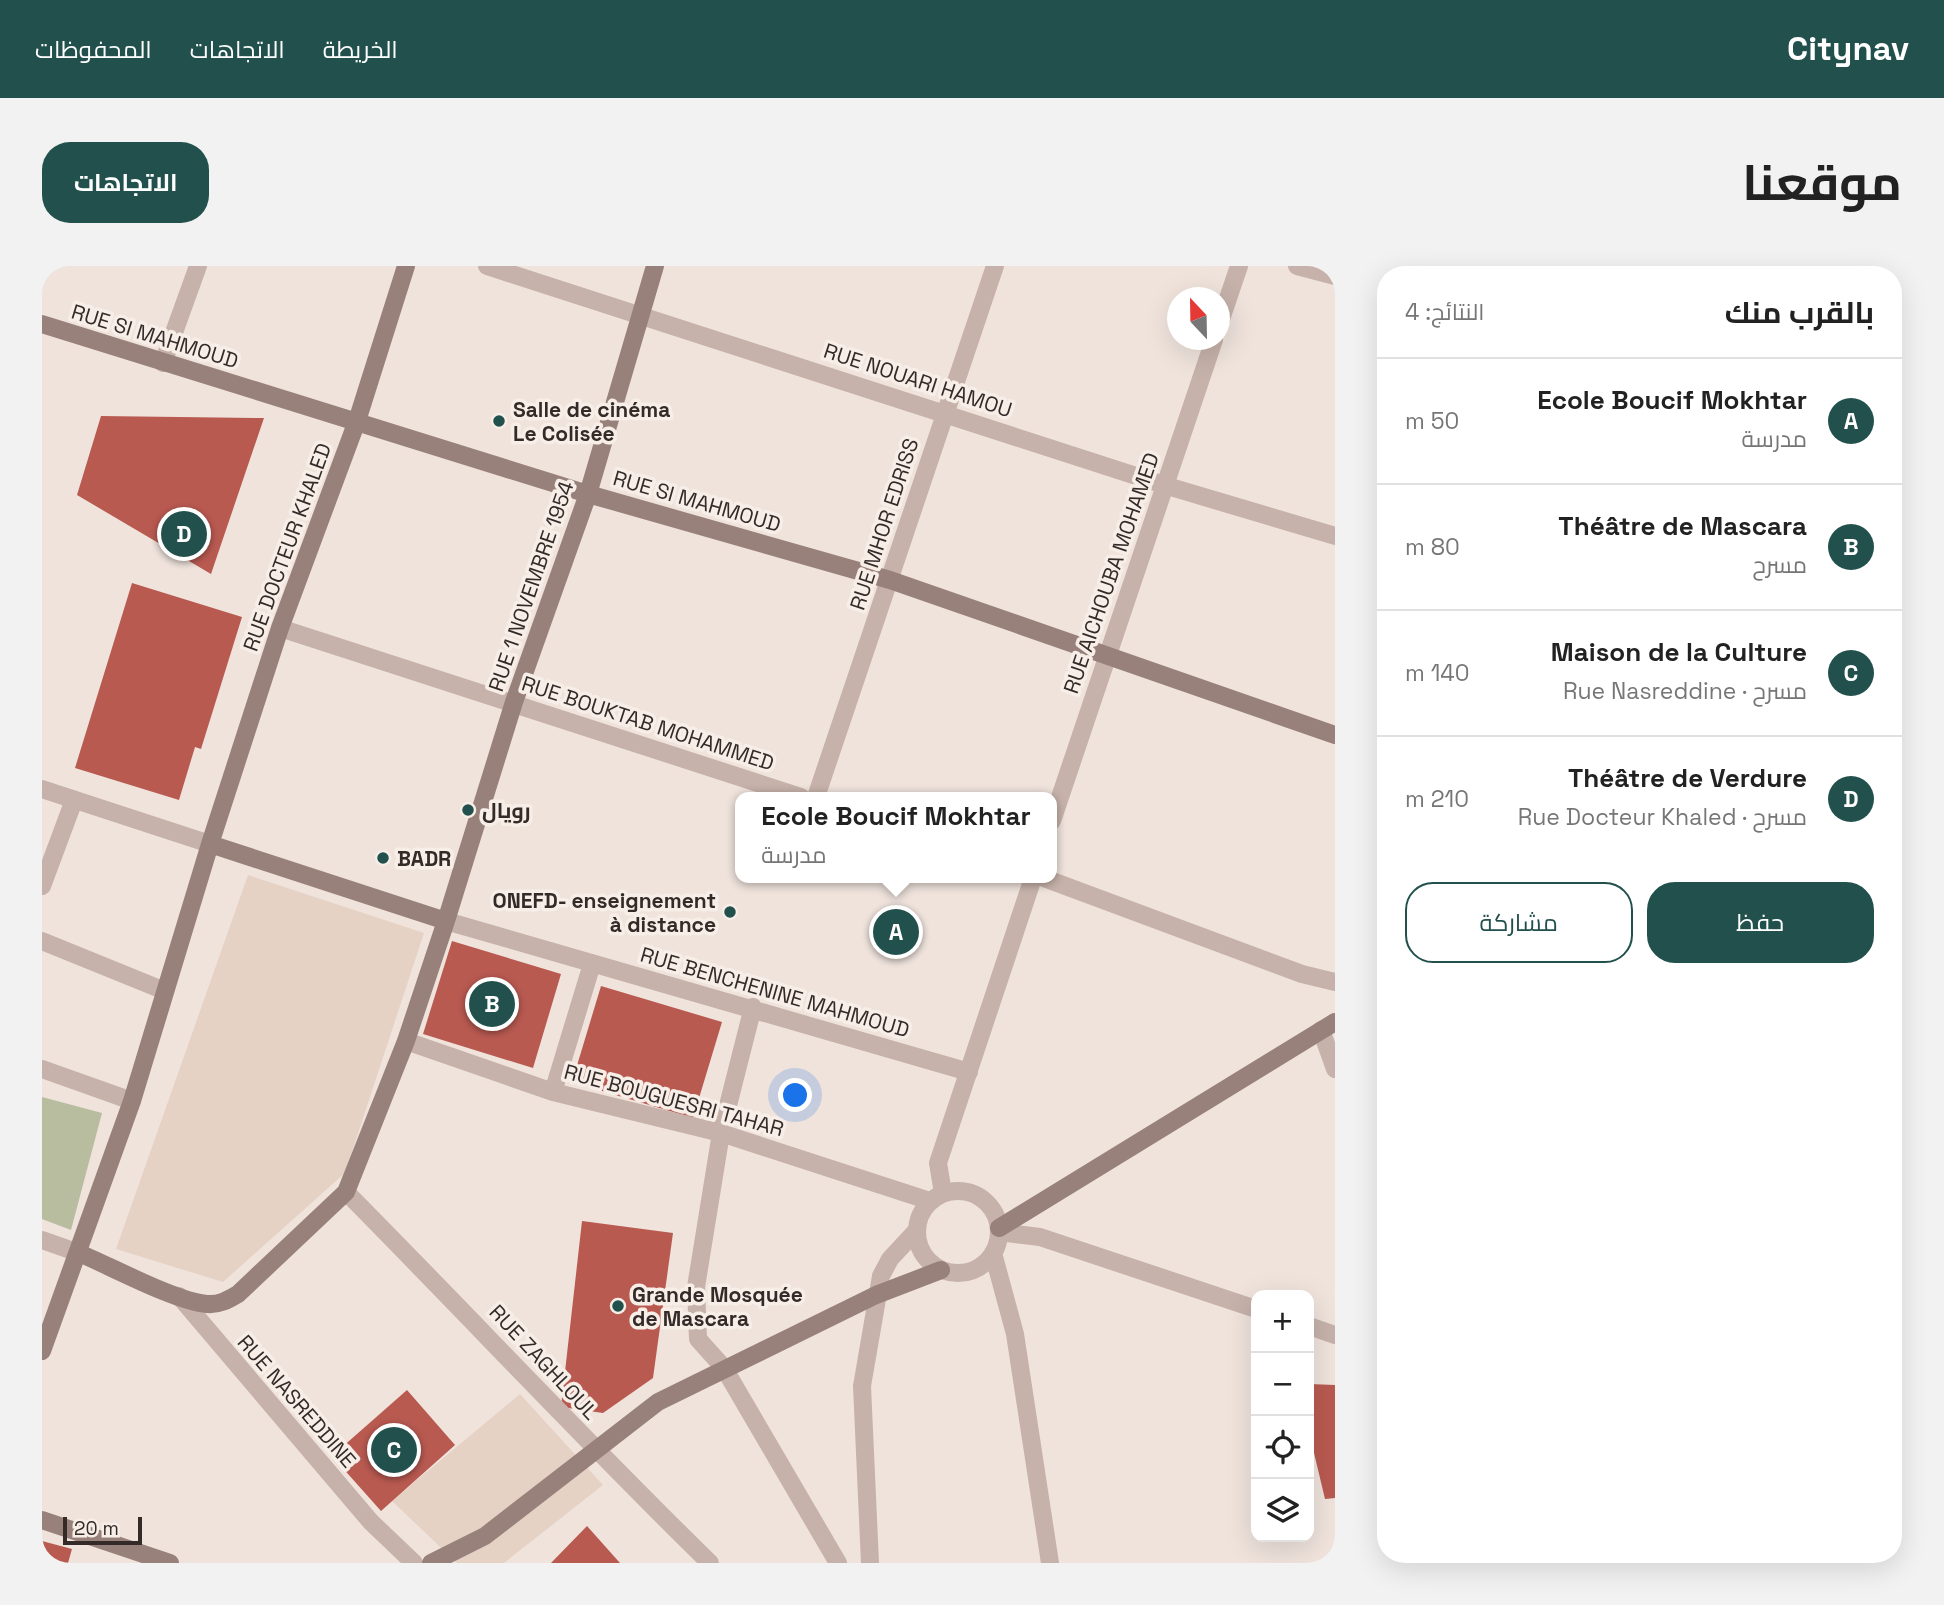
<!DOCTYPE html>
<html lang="ar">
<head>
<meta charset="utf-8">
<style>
	body { margin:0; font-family:"Space Grotesk",Cairo,sans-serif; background:#f2f2f2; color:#222; direction:rtl }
	.controls { position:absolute; right:21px; bottom:21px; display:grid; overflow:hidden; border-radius:14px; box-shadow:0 7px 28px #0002 }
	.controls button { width:63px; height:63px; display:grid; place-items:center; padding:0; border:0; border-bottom:2px solid #e0e0e0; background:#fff; color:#222; font:35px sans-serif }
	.compass { position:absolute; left:1125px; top:21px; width:63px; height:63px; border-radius:50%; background:#fff; box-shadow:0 7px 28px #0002; rotate:338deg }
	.scale { position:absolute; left:21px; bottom:18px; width:79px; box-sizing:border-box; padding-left:7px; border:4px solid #342a28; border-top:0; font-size:19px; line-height:24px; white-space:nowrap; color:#342a28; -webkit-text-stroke:5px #f7eee8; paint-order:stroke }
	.you { position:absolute; left:754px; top:830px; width:24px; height:24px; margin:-18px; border:5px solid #fff; border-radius:50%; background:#1a73e8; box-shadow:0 0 0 10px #1a73e833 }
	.badge { display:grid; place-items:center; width:46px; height:46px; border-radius:50%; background:#22514d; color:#fff; font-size:23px; font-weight:700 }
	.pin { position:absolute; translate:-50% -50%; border:4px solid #fff; box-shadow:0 2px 7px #0006 }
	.popup { position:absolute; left:693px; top:526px; width:322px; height:91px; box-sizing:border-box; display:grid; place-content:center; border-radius:14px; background:#fff; filter:drop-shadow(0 2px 5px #0005); font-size:23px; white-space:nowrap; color:#767676 }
	.popup b { font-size:26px; color:#222 }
	.popup::after { content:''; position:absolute; left:50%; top:100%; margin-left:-14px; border:14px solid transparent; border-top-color:#fff }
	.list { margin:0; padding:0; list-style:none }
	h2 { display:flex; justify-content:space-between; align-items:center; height:91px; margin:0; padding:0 28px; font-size:30px }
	h2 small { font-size:23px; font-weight:400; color:#767676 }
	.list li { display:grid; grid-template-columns:46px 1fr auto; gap:21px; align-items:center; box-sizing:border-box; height:126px; padding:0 28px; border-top:2px solid #e0e0e0 }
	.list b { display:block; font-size:26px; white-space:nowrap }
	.list p { margin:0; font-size:23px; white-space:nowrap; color:#767676 }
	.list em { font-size:23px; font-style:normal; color:#767676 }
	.actions { display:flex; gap:14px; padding:21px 28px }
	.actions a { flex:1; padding:16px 0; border:2px solid #22514d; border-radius:28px; text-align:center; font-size:24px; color:#22514d }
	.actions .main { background:#22514d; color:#fff }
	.icon { flex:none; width:38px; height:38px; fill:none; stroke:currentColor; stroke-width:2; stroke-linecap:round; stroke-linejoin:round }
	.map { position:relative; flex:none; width:1293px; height:1297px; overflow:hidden; direction:ltr; border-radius:28px }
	header { display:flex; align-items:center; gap:42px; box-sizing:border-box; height:98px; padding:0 35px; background:#22514d; color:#fff }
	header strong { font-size:33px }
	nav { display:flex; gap:38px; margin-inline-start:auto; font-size:24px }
	.intro { display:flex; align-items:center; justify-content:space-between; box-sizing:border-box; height:168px; padding:0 42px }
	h1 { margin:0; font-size:49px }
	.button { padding:18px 32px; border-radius:28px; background:#22514d; color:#fff; font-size:24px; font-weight:700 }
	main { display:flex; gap:42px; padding:0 42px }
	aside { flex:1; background:#fff; border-radius:28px; box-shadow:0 7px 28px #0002 }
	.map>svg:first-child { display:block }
	.green { fill:#b7bd9e }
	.plaza { fill:#e6d2c5 }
	.building { fill:#b95a51 }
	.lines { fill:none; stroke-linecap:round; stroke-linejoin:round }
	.street { stroke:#c6b2aa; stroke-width:18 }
	.secondary { stroke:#99817b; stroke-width:18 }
	.poi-dot { fill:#22514d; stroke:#f7eee8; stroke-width:2.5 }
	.labels { text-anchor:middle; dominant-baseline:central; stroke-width:7; stroke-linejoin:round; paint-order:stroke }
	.street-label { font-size:21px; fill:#342a28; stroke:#f7eee8 }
	.poi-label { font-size:21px; font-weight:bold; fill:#342a28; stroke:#f7eee8; text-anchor:start }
</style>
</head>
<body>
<header>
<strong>Citynav</strong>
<nav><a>الخريطة</a><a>الاتجاهات</a><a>المحفوظات</a></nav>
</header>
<div class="intro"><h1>موقعنا</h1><a class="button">الاتجاهات</a></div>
<main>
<aside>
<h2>بالقرب منك<small>النتائج: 4</small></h2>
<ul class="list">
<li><span class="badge">A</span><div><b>Ecole Boucif Mokhtar</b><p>مدرسة</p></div><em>50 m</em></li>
<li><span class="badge">B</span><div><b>Théâtre de Mascara</b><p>مسرح</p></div><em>80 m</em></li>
<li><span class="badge">C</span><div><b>Maison de la Culture</b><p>مسرح · Rue Nasreddine</p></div><em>140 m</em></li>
<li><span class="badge">D</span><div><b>Théâtre de Verdure</b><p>مسرح · Rue Docteur Khaled</p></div><em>210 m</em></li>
</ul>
<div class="actions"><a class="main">حفظ</a><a>مشاركة</a></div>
</aside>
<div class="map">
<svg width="1293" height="1297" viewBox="0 0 1293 1297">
	<rect width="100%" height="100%" fill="#efe3dc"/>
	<!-- green -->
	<path class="green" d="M0,831L60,847L29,964L0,953Z"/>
	<!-- plaza -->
	<path class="plaza" d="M206,609L382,667L303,907L181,1016L74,983Z
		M478,1128L561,1219L462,1297H415L350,1235Z"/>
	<!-- building -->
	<path class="building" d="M59,150L222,152L169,308L35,229Z
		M90,317L200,351L159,483L153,481L137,534L33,502Z
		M410,675L519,708L491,802L381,768Z
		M559,720L680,756L651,852L530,816Z
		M540,955L631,967L611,1112L561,1147L519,1141Z
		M1267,1118L1293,1119V1232L1283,1233L1267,1166Z
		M365,1124L413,1179L339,1245L290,1190Z
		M545,1260L578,1297H509Z
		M0,1275L30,1283L26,1297H0Z"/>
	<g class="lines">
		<!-- street -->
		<path class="street" d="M445,0L1122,219L1293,270
			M1255,0L1293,10
			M1178,56L1197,0
			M121,97L156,0
			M238,362L759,531
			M0,523L168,578
			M774,531L953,0
			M1010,555L1172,74
			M1002,612L1260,708L1293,716
			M0,620L32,534
			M404,655L927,806
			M0,675L123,725
			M711,741L679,867L654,1021L656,1073L682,1102L796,1297
			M1279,764L1293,803
			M364,775L511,826L679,867L888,935
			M0,803L90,835
			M511,826L550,698
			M875 966a41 41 0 1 1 82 0a41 41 0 1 1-82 0Z
			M304,926C426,1049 544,1176 668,1297
			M901,927L896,897L991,612
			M957,966L998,971L1214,1043
			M0,974L37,987
			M951,987L973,1068L1008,1297
			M137,1030L329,1256L372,1297
			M1267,1060L1293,1069
			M828,1297L820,1120L839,1010L848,993L874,965"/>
		<!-- secondary -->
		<path class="secondary" d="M0,58L546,228L848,314L1293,469
			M168,578L238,362L315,155L364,0
			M957,962L1293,756
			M37,987C68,1000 135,1036 165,1038C177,1039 186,1034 196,1028L304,926L364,775L404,655L472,436L546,228L613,0
			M0,1085L90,835L168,578L404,655
			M0,1254L128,1297
			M389,1297L443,1270L616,1136L834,1029L899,1004"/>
	</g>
	<!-- markers -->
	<g class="poi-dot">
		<circle cx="457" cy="155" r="7"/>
		<circle cx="426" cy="544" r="7"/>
		<circle cx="341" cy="592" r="7"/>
		<circle cx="688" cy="646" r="7"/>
		<circle cx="576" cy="1040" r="7"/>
	</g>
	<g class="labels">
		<!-- street labels -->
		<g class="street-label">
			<text transform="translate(113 70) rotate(17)">RUE SI MAHMOUD</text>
			<text transform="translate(876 114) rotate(18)">RUE NOUARI HAMOU</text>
			<text transform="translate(655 235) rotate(16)">RUE SI MAHMOUD</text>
			<text transform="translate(842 258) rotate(-72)">RUE MHOR EDRISS</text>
			<text transform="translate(245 281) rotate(-70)">RUE DOCTEUR KHALED</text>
			<text transform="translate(1069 307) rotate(-71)">RUE AICHOUBA MOHAMED</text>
			<text transform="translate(489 320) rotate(-71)">RUE 1 NOVEMBRE 1954</text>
			<text transform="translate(606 457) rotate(18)">RUE BOUKTAB MOHAMMED</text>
			<text transform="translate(733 726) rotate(16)">RUE BENCHENINE MAHMOUD</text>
			<text transform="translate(632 834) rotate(15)">RUE BOUGUESRI TAHAR</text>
			<text transform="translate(502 1096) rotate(47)">RUE ZAGHLOUL</text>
			<text transform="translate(255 1135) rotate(49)">RUE NASREDDINE</text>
		</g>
		<!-- poi labels -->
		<g class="poi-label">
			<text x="471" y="143">Salle de cinéma<tspan x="471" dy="24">Le Colisée</tspan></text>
			<text x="440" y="544">رويال</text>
			<text x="355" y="592">BADR</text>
			<text x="674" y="634" text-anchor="end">ONEFD- enseignement<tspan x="674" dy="24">à distance</tspan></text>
			<text x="590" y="1028">Grande Mosquée<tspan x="590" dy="24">de Mascara</tspan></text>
		</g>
	</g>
</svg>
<div class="controls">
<button>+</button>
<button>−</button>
<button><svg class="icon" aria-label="locate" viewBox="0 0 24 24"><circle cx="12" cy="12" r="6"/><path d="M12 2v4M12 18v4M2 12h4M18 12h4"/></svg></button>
<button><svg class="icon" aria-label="layers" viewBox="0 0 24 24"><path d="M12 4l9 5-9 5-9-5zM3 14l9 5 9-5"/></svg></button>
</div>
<svg class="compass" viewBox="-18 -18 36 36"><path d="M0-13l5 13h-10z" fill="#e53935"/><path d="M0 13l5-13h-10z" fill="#767676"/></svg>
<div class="scale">20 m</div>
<div class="you"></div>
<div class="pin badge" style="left:854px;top:666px">A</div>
<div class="popup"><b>Ecole Boucif Mokhtar</b>مدرسة</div>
<div class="pin badge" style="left:450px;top:738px">B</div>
<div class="pin badge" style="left:352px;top:1184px">C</div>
<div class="pin badge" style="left:142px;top:268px">D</div>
</div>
</main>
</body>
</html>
